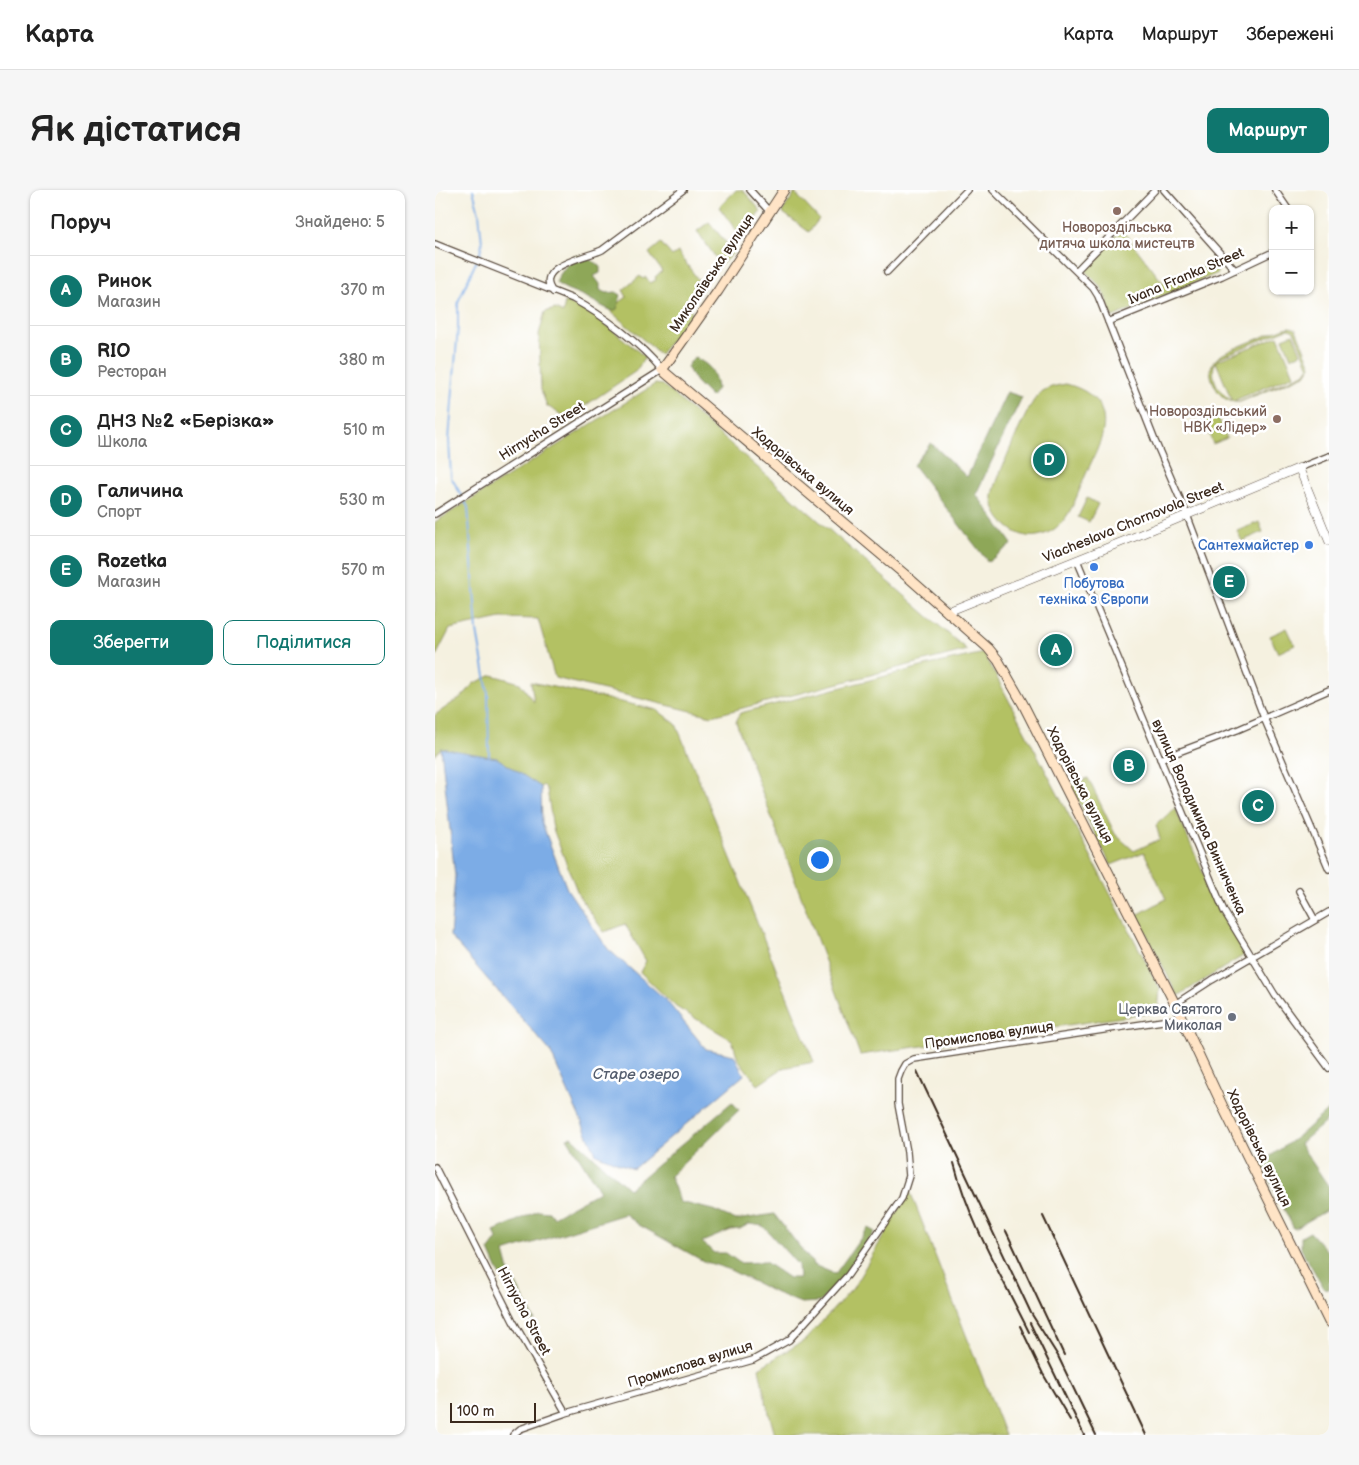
<!DOCTYPE html>
<html lang="uk">
<head>
<meta charset="utf-8">
<style>
	body { margin:0; font-family:"Balsamiq Sans",sans-serif; background:#f6f6f6; color:#222 }
	.controls { position:absolute; right:15px; top:15px; display:grid; overflow:hidden; border-radius:10px; box-shadow:0 1px 4px #0004 }
	.controls button { width:45px; height:45px; display:grid; place-items:center; padding:0; border:0; border-bottom:1px solid #e0e0e0; background:#fff; color:#222; font:25px sans-serif }
	.scale { position:absolute; left:15px; bottom:12px; width:86px; box-sizing:border-box; padding-left:5px; border:2px solid #3b2a1e; border-top:0; font-size:14px; line-height:18px; white-space:nowrap; color:#3b2a1e; -webkit-text-stroke:4px #fff; paint-order:stroke }
	.you { position:absolute; left:384px; top:669px; width:18px; height:18px; margin:-12px; border:4px solid #fff; border-radius:50%; background:#1a73e8; box-shadow:0 0 0 8px #1a73e833 }
	.badge { display:grid; place-items:center; width:32px; height:32px; border-radius:50%; background:#0f766e; color:#fff; font-size:16px; font-weight:700 }
	.pin { position:absolute; translate:-50% -50%; border:2px solid #fff; box-shadow:0 1px 5px #0006 }
	.list { margin:0; padding:0; list-style:none }
	h2 { display:flex; justify-content:space-between; align-items:center; height:65px; margin:0; padding:0 20px; font-size:21px }
	h2 small { font-size:16px; font-weight:400; color:#767676 }
	.list li { display:grid; grid-template-columns:32px 1fr auto; gap:15px; align-items:center; box-sizing:border-box; height:70px; padding:0 20px; border-top:1px solid #e0e0e0 }
	.list b { display:block; font-size:19px; white-space:nowrap }
	.list p { margin:0; font-size:16px; white-space:nowrap; color:#767676 }
	.list em { font-size:16px; font-style:normal; color:#767676 }
	.actions { display:flex; gap:10px; padding:15px 20px }
	.actions a { flex:1; padding:11px 0; border:1px solid #0f766e; border-radius:10px; text-align:center; font-size:18px; color:#0f766e }
	.actions .main { background:#0f766e; color:#fff }
	.map { position:relative; flex:none; width:894px; height:1245px; overflow:hidden; border-radius:10px }
	header { display:flex; align-items:center; gap:30px; box-sizing:border-box; height:70px; padding:0 25px; background:#fff; border-bottom:1px solid #e0e0e0 }
	header strong { font-size:24px }
	nav { display:flex; gap:28px; margin-inline-start:auto; font-size:18px }
	.intro { display:flex; align-items:center; justify-content:space-between; box-sizing:border-box; height:120px; padding:0 30px }
	h1 { margin:0; font-size:35px }
	.button { padding:12px 22px; border-radius:10px; background:#0f766e; color:#fff; font-size:18px; font-weight:700 }
	main { display:flex; gap:30px; padding:0 30px }
	aside { flex:1; background:#fff; border-radius:10px; box-shadow:0 1px 4px #0004 }
	.map>svg:first-child { display:block }
	.green { fill:#b3c163; stroke:#777640; fill-rule:evenodd }
	.forest { fill:#8ea759; stroke:#64683c; fill-rule:evenodd }
	.water { fill:#7cace6; stroke:#5c6b82 }
	.lines { fill:none; stroke-linecap:round; stroke-linejoin:round }
	.stream { stroke:#7cace6; stroke-width:2 }
	.minor-casing { stroke:#57483b; stroke-width:8 }
	.tertiary-casing { stroke:#57483b; stroke-width:9 }
	.secondary-casing { stroke:#57483b; stroke-width:11 }
	.minor { stroke:#fff; stroke-width:5.5 }
	.tertiary { stroke:#fff; stroke-width:8 }
	.secondary { stroke:#ffe4c6; stroke-width:9 }
	.rail { stroke:#3b2a1e; stroke-width:2 }
	.education-dot { fill:#8d6e63; stroke:#fff; stroke-width:2 }
	.shop-dot { fill:#3f7fe0; stroke:#fff; stroke-width:2 }
	.worship-dot { fill:#6b7280; stroke:#fff; stroke-width:2 }
	.labels { text-anchor:middle; dominant-baseline:central; stroke-width:5; stroke-linejoin:round; paint-order:stroke }
	.education-label { font-size:14px; fill:#785e54; stroke:#fff }
	.street-label { font-size:14px; fill:#3b2a1e; stroke:#fff }
	.shop-label { font-size:14px; fill:#366cbe; stroke:#fff; text-anchor:end }
	.worship-label { font-size:14px; fill:#5b616d; stroke:#fff; text-anchor:end }
	.water-label { font-size:15px; font-style:italic; fill:#555e6e; stroke:#fff }
</style>
</head>
<body>
<header>
<strong>Карта</strong>
<nav><a>Карта</a><a>Маршрут</a><a>Збережені</a></nav>
</header>
<div class="intro"><h1>Як дістатися</h1><a class="button">Маршрут</a></div>
<main>
<aside>
<h2>Поруч<small>Знайдено: 5</small></h2>
<ul class="list">
<li><span class="badge">A</span><div><b>Ринок</b><p>Магазин</p></div><em>370 m</em></li>
<li><span class="badge">B</span><div><b>RIO</b><p>Ресторан</p></div><em>380 m</em></li>
<li><span class="badge">C</span><div><b>ДНЗ №2 «Берізка»</b><p>Школа</p></div><em>510 m</em></li>
<li><span class="badge">D</span><div><b>Галичина</b><p>Спорт</p></div><em>530 m</em></li>
<li><span class="badge">E</span><div><b>Rozetka</b><p>Магазин</p></div><em>570 m</em></li>
</ul>
<div class="actions"><a class="main">Зберегти</a><a>Поділитися</a></div>
</aside>
<div class="map">
<svg width="894" height="1245" viewBox="0 0 894 1245">
	<rect width="100%" height="100%" fill="#fff"/>
	<filter id="ink" filterUnits="userSpaceOnUse"><feTurbulence type="fractalNoise" baseFrequency=".02" numOctaves="2"/><feDisplacementMap in="SourceGraphic" scale="10" xChannelSelector="R" yChannelSelector="G"/><feConvolveMatrix kernelMatrix="1 2 1 2 8 2 1 2 1" color-interpolation-filters="sRGB"/></filter>
	<filter id="wash" filterUnits="userSpaceOnUse"><feTurbulence type="fractalNoise" baseFrequency=".0096" numOctaves="4" result="noise"/><feDisplacementMap in="SourceGraphic" scale="20" xChannelSelector="R" yChannelSelector="G"/><feGaussianBlur stdDeviation="1.12" result="paint"/><feColorMatrix in="noise" values="0 0 0 0 0 0 0 0 0 0 0 0 0 0 0 0 0 1.4 0 .05"/><feComposite in="paint" operator="in"/></filter>
	<g filter="url(#wash)">
		<rect width="100%" height="100%" fill="#f5f1e0"/>
		<!-- green -->
		<path class="green" d="M301,0H308L326,21L306,47L284,17Z
			M360,3L384,29L374,42L347,22Z
			M274,32L299,62L286,75L262,41Z
			M687,40L728,93L776,74L783,83L678,127L666,97L647,78Z
			M226,53L237,66L243,62L269,98L253,115L258,123L225,164L174,120L192,107L188,100L205,86L208,89L211,87L215,93L221,90L220,87L227,81L214,63Z
			M130,111L161,126L210,167L201,181L132,228L112,216L106,200L104,144L110,122L120,119L128,123Z
			M855,137L861,139L876,176L870,185L805,212C795,213 788,209 782,200C764,170 787,164 810,154C823,149 836,143 850,138ZM854,139L859,141L874,177L869,184L804,211H798L859,185L843,146L781,171L786,167L850,140ZM780,172H781L797,211C783,202 775,188 780,172Z
			M858,144L866,163L856,168L848,148Z
			M220,194L228,195L532,460L277,526L120,488L103,429L66,428L15,439L0,468V332Z
			M631,194C646,198 659,204 666,219C675,240 659,265 651,284C640,309 633,341 602,346C590,348 580,343 571,335C563,329 557,315 558,305C560,291 593,214 603,205C611,197 620,196 631,194Z
			M782,225L792,248L778,254L768,230Z
			M652,308L663,314L654,332L643,327Z
			M824,332L828,342L807,351L802,341Z
			M852,438L860,455L843,463L835,446Z
			M549,463L725,799L723,822L425,865L301,532L305,523L494,475Z
			M57,485L85,493L99,512L96,492L222,520L241,534L379,872L348,878L323,895L303,869L297,850L241,817L205,782L211,771L190,734L169,742L144,706L118,639L112,599L108,595L106,597L6,558L0,565V525L29,505L38,494Z
			M653,588L680,644L699,661L725,649L721,635L740,618L785,722L811,764L743,806L702,725L731,709L709,662L676,675L636,596Z
			M475,1001L570,1245H340L331,1212L324,1178L370,1150L418,1098Z"/>
		<!-- forest -->
		<path class="forest" d="M139,65L152,67L165,76V83L159,86L165,94V100L172,103L181,102L186,105L182,119L178,121C169,118 162,113 153,108C141,102 133,101 121,93L124,86Z
			M259,167C276,176 279,180 282,198L276,207L261,192L252,177Z
			M572,202L587,207L541,304L577,354L553,372L478,275L496,253L532,287Z
			M297,912L304,920L235,986L245,1012L278,1020L301,1030L339,1024L379,1075L400,1084L433,1038L440,1042L408,1086L385,1112L366,1113L341,1103L293,1079L268,1071L204,1035L190,1024L69,1062L74,1081L100,1130L93,1132L64,1083L54,1060L62,1049L59,1041L103,1021L114,1022L118,1027L165,1001L132,948L137,947L194,999ZM314,1034L328,1036L363,1075L364,1088H354L330,1072L305,1073L291,1063H279L267,1052L296,1040L305,1039Z
			M894,919V929L865,954L894,997V1019L859,1039L826,973L862,947Z
			M875,1042L894,1063V1099L889,1098L866,1059V1047Z"/>
		<!-- water -->
		<path class="water" d="M6,558L62,568L106,597L107,633L132,699L173,759L230,809L271,859L299,865L309,885L198,979L161,964L115,861L15,746L20,686Z"/>
		<g class="lines">
			<!-- stream -->
			<path class="stream" d="M38,0L44,23L47,53L45,63L23,112V137L14,250L16,287L33,317L42,441L53,503L54,566"/>
		</g>
	</g>
	<g filter="url(#ink)">
		<g class="lines">
			<defs>
				<path id="minor" d="M315,0L334,21
					M558,0L658,98L663,106L720,251L752,325L829,528L894,679
					M729,0L800,80
					M840,0L853,19
					M0,54L138,109C169,126 205,153 227,180L0,324
					M641,81L720,0
					M452,82L532,0
					M118,102C97,76 153,67 167,60L248,0
					M673,132L787,86L838,62
					M864,278L894,266
					M642,370L789,721L840,805L894,878
					M725,569L802,540L894,500
					M864,701L880,730
					M740,814L777,790L894,722
					M0,977L78,1131L131,1223L85,1239L78,1245
					M131,1223L318,1170L354,1150L413,1085L467,1008L474,986L472,962L463,914V889L466,881L470,874L479,869L747,828"/>
				<path id="tertiary" d="M512,422L704,345L864,278L894,351"/>
				<path id="secondary" d="M349,0L283,101L227,180L474,388L553,458L563,470L588,514L740,814L788,917L894,1132"/>
			</defs>
			<!-- minor casing -->
			<use href="#minor" class="minor-casing"/>
			<!-- tertiary casing -->
			<use href="#tertiary" class="tertiary-casing"/>
			<!-- secondary casing -->
			<use href="#secondary" class="secondary-casing"/>
			<!-- minor -->
			<use href="#minor" class="minor"/>
			<!-- tertiary -->
			<use href="#tertiary" class="tertiary"/>
			<!-- secondary -->
			<use href="#secondary" class="secondary"/>
			<!-- rail -->
			<path class="rail" d="M482,881L596,1123L623,1166L661,1245
				M519,973C534,1032 567,1087 594,1142
				M608,1026L711,1245
				M571,1041L629,1165
				M595,1133L649,1245
				M585,1136L608,1184L635,1230"/>
		</g>
	</g>
	<!-- markers -->
	<g class="education-dot">
		<circle cx="682" cy="21" r="5"/>
		<circle cx="842" cy="229" r="5"/>
	</g>
	<g class="shop-dot">
		<circle cx="874" cy="355" r="5"/>
		<circle cx="659" cy="377" r="5"/>
	</g>
	<circle class="worship-dot" cx="797" cy="827" r="5"/>
	<g class="labels">
		<!-- education labels -->
		<g class="education-label">
			<text x="682" y="37">Новороздільська<tspan x="682" dy="16">дитяча школа мистецтв</tspan></text>
			<text x="832" y="221" text-anchor="end">Новороздільський<tspan x="832" dy="16">НВК «Лідер»</tspan></text>
		</g>
		<!-- street labels -->
		<g class="street-label">
			<text transform="translate(277 83) rotate(-56)">Миколаївська вулиця</text>
			<text transform="translate(751 86) rotate(-23)">Ivana Franka Street</text>
			<text transform="translate(107 241) rotate(-32)">Hirnycha Street</text>
			<text transform="translate(368 281) rotate(40)">Ходорівська вулиця</text>
			<text transform="translate(698 332) rotate(-22)">Viacheslava Chornovola Street</text>
			<text transform="translate(645 595) rotate(63)">Ходорівська вулиця</text>
			<text transform="translate(764 627) rotate(66)">вулиця Володимира Винниченка</text>
			<text transform="translate(554 845) rotate(-8)">Промислова вулиця</text>
			<text transform="translate(824 958) rotate(64)">Ходорівська вулиця</text>
			<text transform="translate(89 1121) rotate(62)">Hirnycha Street</text>
			<text transform="translate(255 1174) rotate(-17)">Промислова вулиця</text>
		</g>
		<!-- shop labels -->
		<g class="shop-label">
			<text x="864" y="355">Сантехмайстер</text>
			<text x="659" y="393" text-anchor="middle">Побутова<tspan x="659" dy="16">техніка з Європи</tspan></text>
		</g>
		<!-- worship labels -->
		<g class="worship-label">
			<text x="787" y="819">Церква Святого<tspan x="787" dy="16">Миколая</tspan></text>
		</g>
		<!-- water labels -->
		<g class="water-label">
			<text x="201" y="884">Старе озеро</text>
		</g>
	</g>
</svg>
<div class="controls">
<button>+</button>
<button>−</button>
</div>
<div class="scale">100 m</div>
<div class="you"></div>
<div class="pin badge" style="left:621px;top:460px">A</div>
<div class="pin badge" style="left:694px;top:576px">B</div>
<div class="pin badge" style="left:823px;top:616px">C</div>
<div class="pin badge" style="left:614px;top:270px">D</div>
<div class="pin badge" style="left:794px;top:392px">E</div>
</div>
</main>
</body>
</html>
